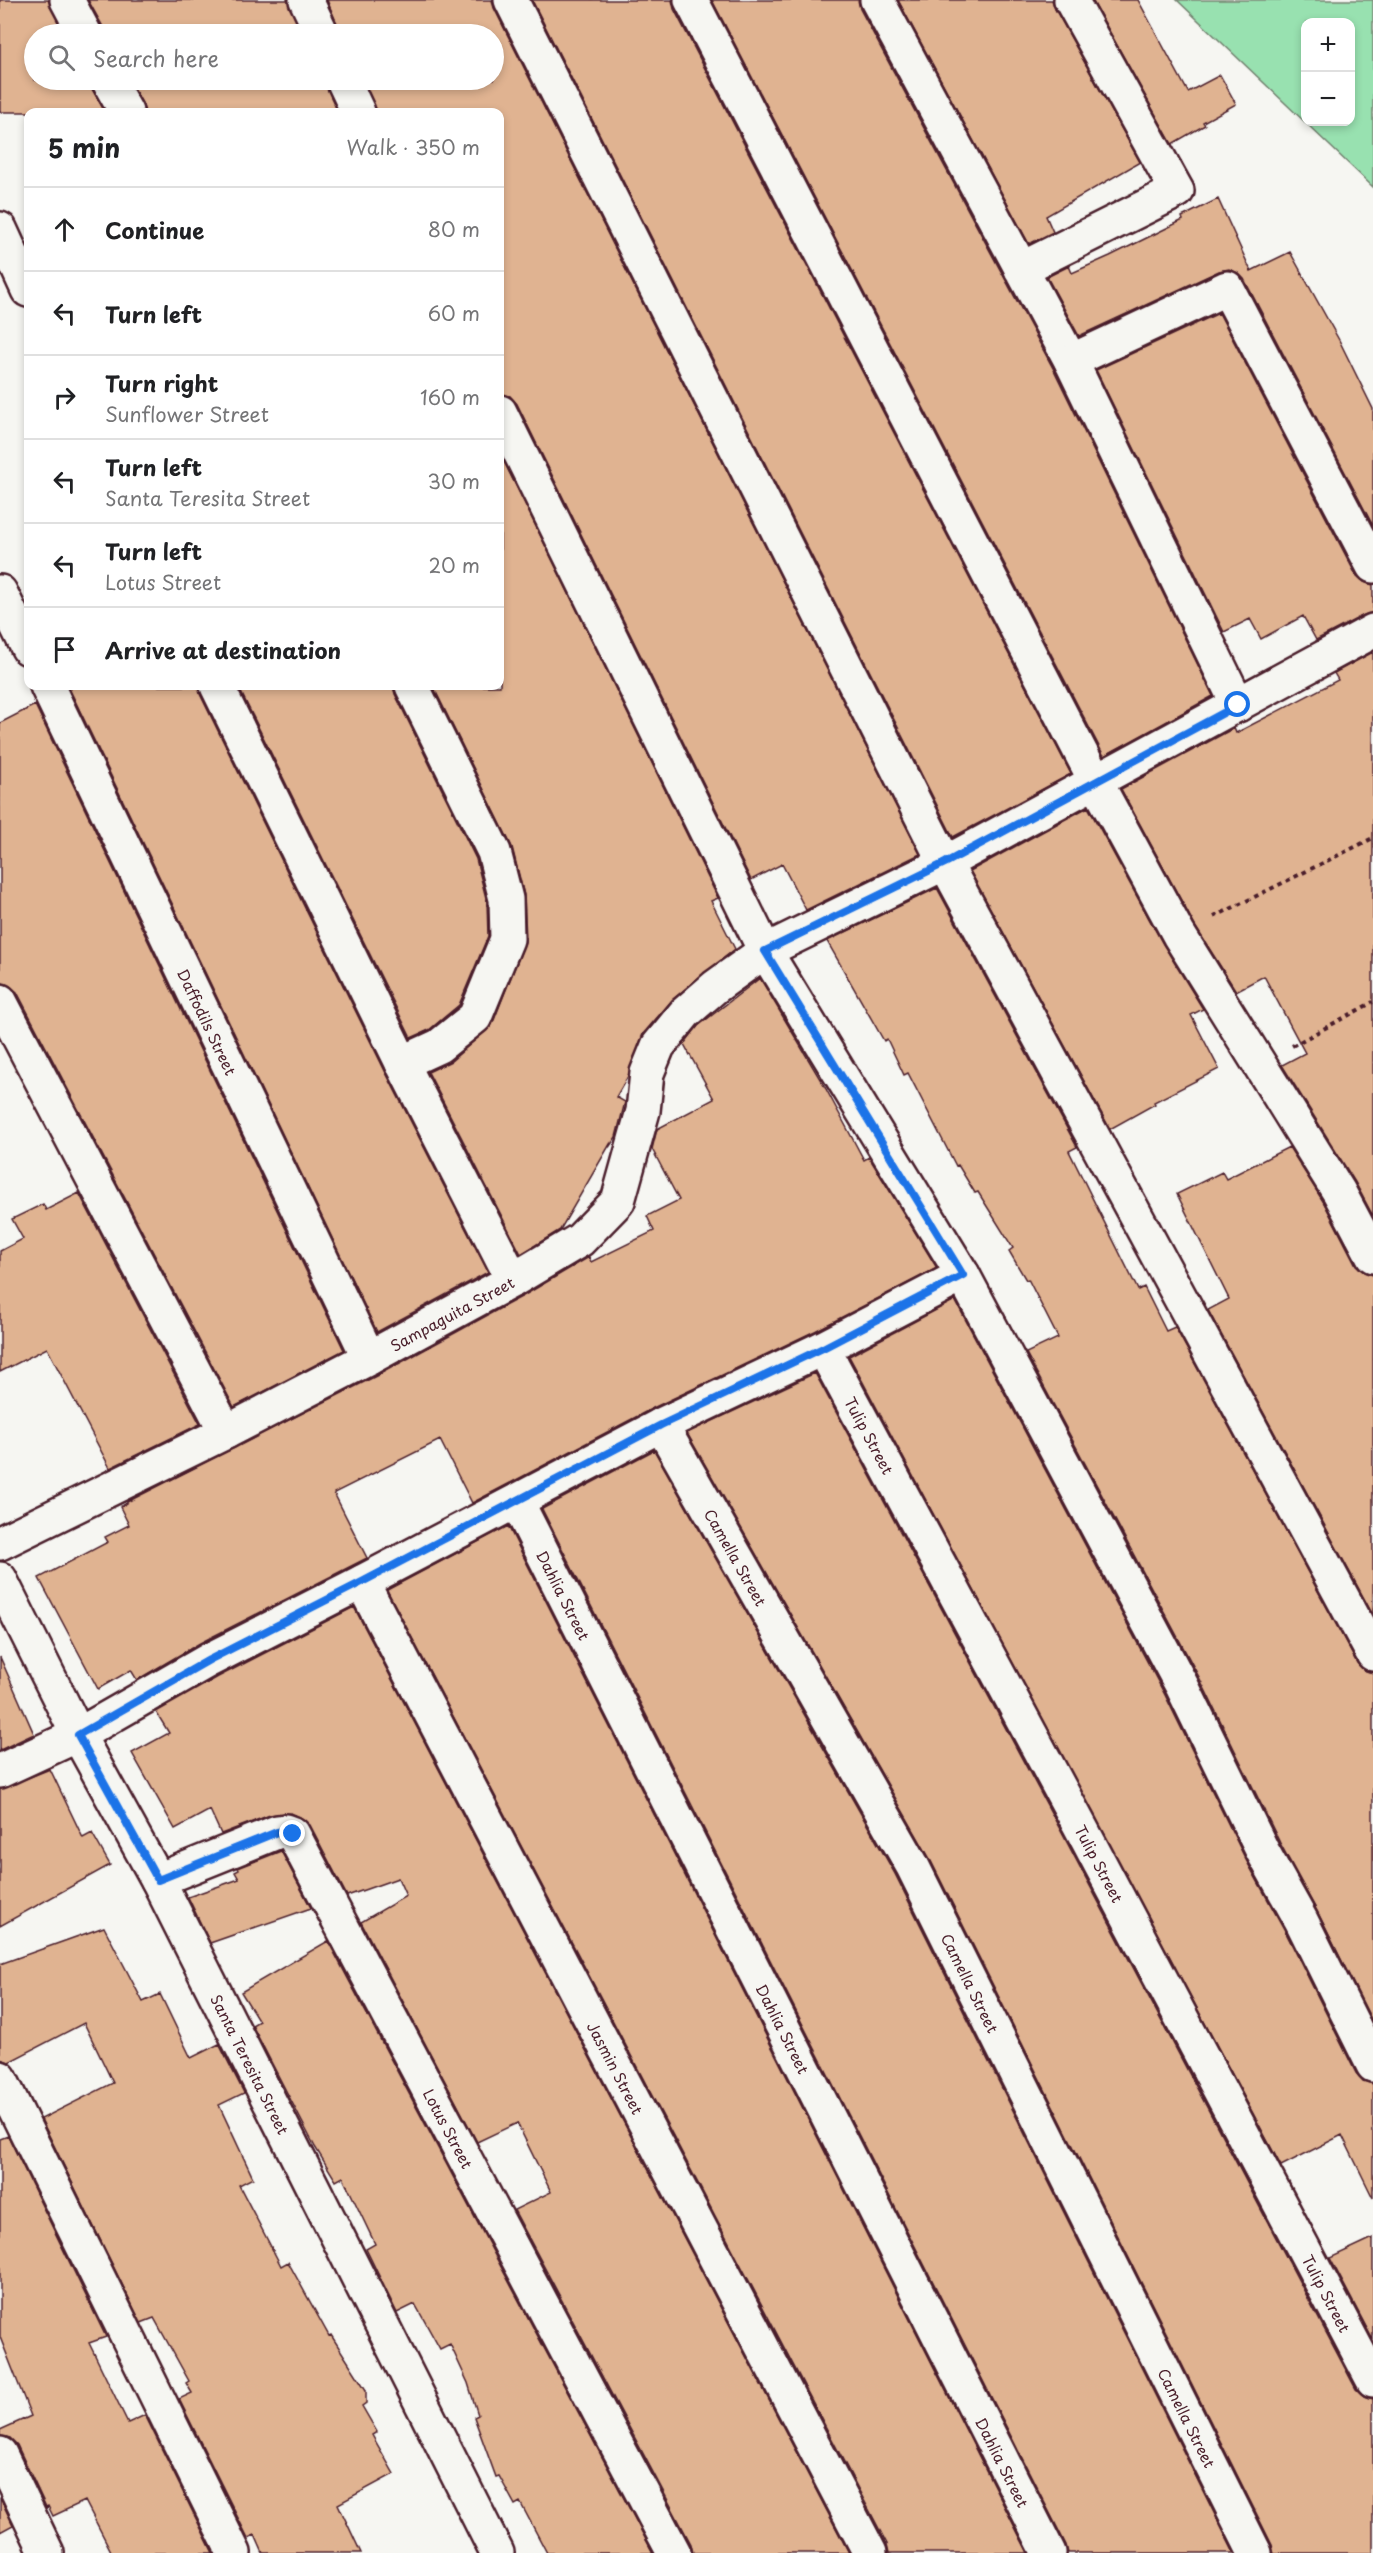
<!DOCTYPE html>
<html lang="en">
<head>
<meta charset="utf-8">
<style>
	body { margin:0; font-family:"Playpen Sans",sans-serif; background:#f6f6f6; color:#202124 }
	.controls { position:absolute; right:18px; top:18px; display:grid; overflow:hidden; border-radius:12px; box-shadow:0 3px 9px #0003 }
	.controls button { width:54px; height:54px; display:grid; place-items:center; padding:0; border:0; border-bottom:2px solid #e0e0e0; background:#fff; color:#202124; font:30px sans-serif }
	.stop { position:absolute; width:18px; height:18px; margin:-14px; border:4px solid #1a73e8; border-radius:50%; background:#fff }
	.stop.end { background:#1a73e8; border-color:#fff; box-shadow:0 2px 6px #0008 }
	.list { margin:0; padding:0; list-style:none }
	h2 { display:flex; justify-content:space-between; align-items:center; height:78px; margin:0; padding:0 24px; font-size:26px }
	h2 small { font-size:20px; font-weight:400; color:#757577 }
	.list li { display:grid; grid-template-columns:39px 1fr auto; gap:18px; align-items:center; box-sizing:border-box; height:84px; padding:0 24px; border-top:2px solid #e0e0e0 }
	.list b { display:block; font-size:22px; white-space:nowrap }
	.list p { margin:0; font-size:20px; white-space:nowrap; color:#757577 }
	.list em { font-size:20px; font-style:normal; color:#757577 }
	.icon { flex:none; width:33px; height:33px; fill:none; stroke:currentColor; stroke-width:2; stroke-linecap:round; stroke-linejoin:round }
	.map { position:relative; flex:none; width:1373px; height:2553px; overflow:hidden }
	.search { position:absolute; background:#fff; box-shadow:0 3px 9px #0003; left:24px; top:24px; width:480px; height:66px; display:flex; align-items:center; gap:15px; box-sizing:border-box; padding:0 21px; border-radius:33px; color:#757577; font-size:22px }
	.panel { position:absolute; background:#fff; box-shadow:0 3px 9px #0003; left:24px; top:108px; width:480px; height:582px; border-radius:12px }
	.map>svg:first-child { display:block }
	.green { fill:#98e1b0; stroke:#71806e; stroke-width:1.5; fill-rule:evenodd }
	.building { fill:#e0b391; stroke:#4a1f2b; stroke-width:1.5 }
	.lines { fill:none; stroke-linecap:round; stroke-linejoin:round }
	.street-casing { stroke:#4a1f2b; stroke-width:38 }
	.path { stroke:#4a1f2b; stroke-width:4; stroke-dasharray:4.5 4.5; stroke-linecap:butt }
	.street { stroke:#f6f6f2; stroke-width:33 }
	.route { stroke:#1a73e8; stroke-width:8 }
	.labels { text-anchor:middle; dominant-baseline:central; stroke-width:6; stroke-linejoin:round; paint-order:stroke }
	.street-label { font-size:15px; fill:#4a1f2b; stroke:#f6f6f2 }
</style>
</head>
<body>
<div class="map">
<svg width="1373" height="2553" viewBox="0 0 1373 2553">
	<rect width="100%" height="100%" fill="#f6f6f2"/>
	<filter id="ink" filterUnits="userSpaceOnUse"><feTurbulence type="fractalNoise" baseFrequency=".0167" numOctaves="2"/><feDisplacementMap in="SourceGraphic" scale="12" xChannelSelector="R" yChannelSelector="G"/><feConvolveMatrix kernelMatrix="1 2 1 2 8 2 1 2 1" color-interpolation-filters="sRGB"/></filter>
	<g filter="url(#ink)">
		<!-- green -->
		<path class="green" d="M1177,0H1373V187ZM1306,22H1350V122H1306Z"/>
		<!-- building -->
		<path class="building" d="M0,0H48L64,34H34V80H89L92,89L105,112H0Z
			M88,0H288L302,34H104L102,25Z
			M327,0H492L494,8L920,854L806,910L782,864L751,880L517,404L510,396L500,394V112H377L363,80H494V34H341Z
			M532,0H672L674,9L1071,774L953,837Z
			M712,0H858L860,9L1054,370L1213,696L1104,756Z
			M898,0H1052L1055,9L1140,162L1046,216L1053,232L1029,244Z
			M1092,0H1138L1188,92L1220,75L1236,104L1203,122L1205,125L1172,144Z
			M129,80H324L338,112H145L142,103Z
			M1218,199L1251,271L1290,252L1339,340L1373,409V526L1244,279L1238,273L1229,269L1219,271L1079,336L1047,277L1069,266L1072,273L1110,256L1183,220L1182,217Z
			M1219,313L1356,575L1364,582L1373,585V612L1364,615L1316,640L1303,616L1261,639L1250,619L1224,632L1096,370Z
			M500,453L718,898L711,901L735,949L673,999L643,1034L628,1076L616,1097L625,1102L616,1137L610,1146V1144L560,1230L521,1254L428,1072L451,1061L492,1025L526,939L524,895L512,847L433,686H500Z
			M1373,652V1216L1355,1182L1282,1065L1305,1053L1264,976L1236,991L1195,926L1121,789L1234,728L1236,733L1338,680L1334,673Z
			M73,686H198L200,694L385,1071L488,1272L377,1332L69,688Z
			M238,686H393L395,694L476,859L487,902L488,936L459,1005L429,1030L411,1038Z
			M35,705L344,1350L234,1407L17,992L10,986L2,983L0,978V723Z
			M1088,807L1163,944L1203,1009L1191,1015L1219,1069L1154,1102L1155,1104L1110,1129L970,871Z
			M937,888L1077,1147L1069,1151L1138,1290L1144,1287L1166,1331L1175,1327L1357,1663L1364,1670L1373,1673V2023L1317,1911L1280,1843L1199,1677L1026,1353L1058,1338L1028,1279L1026,1280L1009,1251L1013,1248L978,1192L975,1193L958,1165L956,1166L908,1073L904,1075L887,1039L884,1041L827,941Z
			M760,978L826,1089L864,1160L869,1157L937,1268L815,1331L653,1408L472,1503L440,1440L334,1493L367,1558L200,1643L137,1680L131,1670L98,1689L39,1578L108,1542L105,1537L129,1525L120,1507L127,1503V1502L378,1375L523,1296L589,1257L591,1262L654,1231L647,1216L679,1200L652,1149L657,1129L714,1099L684,1044L698,1026Z
			M1289,1147L1323,1201L1356,1265L1364,1272L1373,1275V1615L1208,1310L1229,1299L1177,1194L1222,1172L1226,1179Z
			M79,1193L200,1424L110,1468L47,1348L0,1372V1251L23,1239L12,1219L43,1204L46,1210Z
			M955,1300L1165,1695L1246,1860L1284,1929L1356,2073L1363,2081L1373,2084V2198L1342,2135L1281,2166L849,1356Z
			M815,1373L1062,1833L1356,2389L1364,2396L1373,2399V2553H1274L1272,2545L929,1857L687,1433Z
			M654,1450L895,1874L1234,2553H1068L1066,2545L542,1509Z
			M508,1526L1028,2553H889L887,2544L387,1590Z
			M354,1607L849,2553H693L691,2544L514,2210L551,2192L517,2123L477,2142L361,1922L406,1896L398,1878L347,1896L310,1825L300,1817L291,1813L270,1815L221,1834L210,1810L175,1829L132,1753L169,1733L156,1712L218,1677Z
			M0,1657L34,1734L0,1750Z
			M50,1769L83,1838L92,1833L110,1865L0,1926V1789Z
			M281,1851L311,1908L210,1943L188,1897L239,1879L235,1872L239,1870L238,1868Z
			M104,1927L143,2002L160,1994L191,2058L219,2044L244,2093L219,2105L253,2178L239,2185L281,2266L288,2262L329,2336L331,2335L366,2390V2403L362,2406L377,2432L372,2435L394,2474L338,2504L361,2553H263L255,2535L248,2538L179,2399L192,2393L186,2383L189,2381L154,2318L141,2323L41,2119L113,2083L84,2023L9,2062L0,2059V1964Z
			M328,1941L653,2553H547L520,2502L515,2505L499,2476L496,2477L474,2417L478,2415L468,2383L450,2344L440,2349L415,2304L397,2313L366,2249L375,2244L343,2177L336,2181L315,2147L252,2025L259,2021L241,1992Z
			M8,2136L106,2337L89,2343L128,2423L145,2415L213,2553H112L85,2501L53,2516L48,2506L46,2507L17,2445L10,2438L0,2436V2430L31,2416L0,2337V2139Z
			M1373,2238V2340L1330,2258Z
			M0,2498L13,2525L0,2532Z"/>
		<g class="lines">
			<defs>
				<g id="street">
					<path d="M67,0L85,34"/>
					<path d="M306,0L322,34"/>
					<path d="M511,0L945,863L1373,1654"/>
					<path d="M691,0L1096,782L1179,935L1339,1192L1373,1256"/>
					<path d="M877,0L1071,361L1238,705"/>
					<path d="M108,80L126,112"/>
					<path d="M343,80L358,112"/>
					<path d="M0,229L28,290"/>
					<path d="M1021,269L1177,191L1071,0"/>
					<path d="M1071,361L1227,288L1373,566"/>
					<path d="M500,412L765,951L963,1275L1182,1686L1263,1852L1301,1920L1373,2065"/>
					<path d="M0,592L28,648"/>
					<path id="s1" d="M47,686L369,1358"/>
					<path d="M217,686L402,1063L513,1280"/>
					<path d="M0,1001L226,1432"/>
					<path d="M402,1063L439,1046L475,1017L507,939L506,899L494,852L412,686"/>
					<path id="s2" d="M823,1348L1079,1824L1373,2380"/>
					<path id="s3" d="M661,1425L912,1865L1255,2553"/>
					<path id="s4" d="M517,1502L1049,2553"/>
					<path id="s5" d="M0,1543L226,1432L369,1358L513,1280L580,1240L618,1201L643,1111L647,1073L658,1046L685,1013L715,987L765,951L945,863L1373,631"/>
					<path id="s6" d="M0,1579L78,1735L158,1880L497,2553"/>
					<path id="s7" d="M362,1582L870,2553"/>
					<path d="M0,1771L78,1735L209,1660L362,1582L661,1425L823,1348L963,1275"/>
					<path id="s8" d="M158,1880L277,1832L285,1831L293,1834L674,2553"/>
					<path d="M0,2078L234,2553"/>
					<path d="M0,2454L47,2553"/>
				</g>
			</defs>
			<!-- street casing -->
			<use href="#street" class="street-casing"/>
			<!-- path -->
			<path class="path" d="M1214,917L1373,838
				M1292,1046L1373,1002"/>
			<!-- street -->
			<use href="#street" class="street"/>
		</g>
	</g>
	<g class="lines" filter="url(#ink)">
		<!-- route -->
		<path class="route" d="M293,1834L285,1831L277,1832L158,1880L78,1735L209,1660L362,1582L661,1425L823,1348L963,1275L765,951L945,863L1238,705"/>
	</g>
	<g class="labels">
		<!-- street labels -->
		<g class="street-label">
			<text stroke="none"><textPath href="#s1" startOffset="372">Daffodils Street</textPath></text>
			<text stroke="none"><textPath href="#s5" startOffset="507">Sampaguita Street</textPath></text>
			<text stroke="none"><textPath href="#s2" startOffset="99">Tulip Street</textPath></text>
			<text stroke="none"><textPath href="#s3" startOffset="152">Camella Street</textPath></text>
			<text stroke="none"><textPath href="#s4" startOffset="104">Dahlia Street</textPath></text>
			<text stroke="none"><textPath href="#s2" startOffset="585">Tulip Street</textPath></text>
			<text stroke="none"><textPath href="#s3" startOffset="638">Camella Street</textPath></text>
			<text stroke="none"><textPath href="#s4" startOffset="590">Dahlia Street</textPath></text>
			<text stroke="none"><textPath href="#s6" startOffset="546">Santa Teresita Street</textPath></text>
			<text stroke="none"><textPath href="#s7" startOffset="548">Jasmin Street</textPath></text>
			<text stroke="none"><textPath href="#s8" startOffset="478">Lotus Street</textPath></text>
			<text stroke="none"><textPath href="#s2" startOffset="1071">Tulip Street</textPath></text>
			<text stroke="none"><textPath href="#s3" startOffset="1124">Camella Street</textPath></text>
			<text stroke="none"><textPath href="#s4" startOffset="1076">Dahlia Street</textPath></text>
		</g>
	</g>
</svg>
<div class="controls">
<button>+</button>
<button>−</button>
</div>
<div class="stop" style="left:1238px;top:705px"></div>
<div class="stop end" style="left:293px;top:1834px"></div>
<div class="search"><svg class="icon" aria-label="search" viewBox="0 0 24 24"><circle cx="10" cy="10" r="6"/><path d="M15 15l6 6"/></svg>Search here</div>
<section class="panel">
<h2>5 min<small>Walk · 350 m</small></h2>
<ul class="list">
<li><svg class="icon" aria-label="ahead" viewBox="0 0 24 24"><path d="M12 20V5M6 11l6-6 6 6"/></svg><div><b>Continue</b></div><em>80 m</em></li>
<li><svg class="icon" aria-label="left" viewBox="0 0 24 24"><path d="M17 20v-9H6M10 6l-5 5 5 5"/></svg><div><b>Turn left</b></div><em>60 m</em></li>
<li><svg class="icon" aria-label="right" viewBox="0 0 24 24"><path d="M7 20v-9h11M14 6l5 5-5 5"/></svg><div><b>Turn right</b><p>Sunflower Street</p></div><em>160 m</em></li>
<li><svg class="icon" aria-label="left" viewBox="0 0 24 24"><path d="M17 20v-9H6M10 6l-5 5 5 5"/></svg><div><b>Turn left</b><p>Santa Teresita Street</p></div><em>30 m</em></li>
<li><svg class="icon" aria-label="left" viewBox="0 0 24 24"><path d="M17 20v-9H6M10 6l-5 5 5 5"/></svg><div><b>Turn left</b><p>Lotus Street</p></div><em>20 m</em></li>
<li><svg class="icon" aria-label="arrive" viewBox="0 0 24 24"><path d="M6 21V4h12l-3 4 3 4H6"/></svg><div><b>Arrive at destination</b></div></li>
</ul>
</section>
</div>
</body>
</html>
